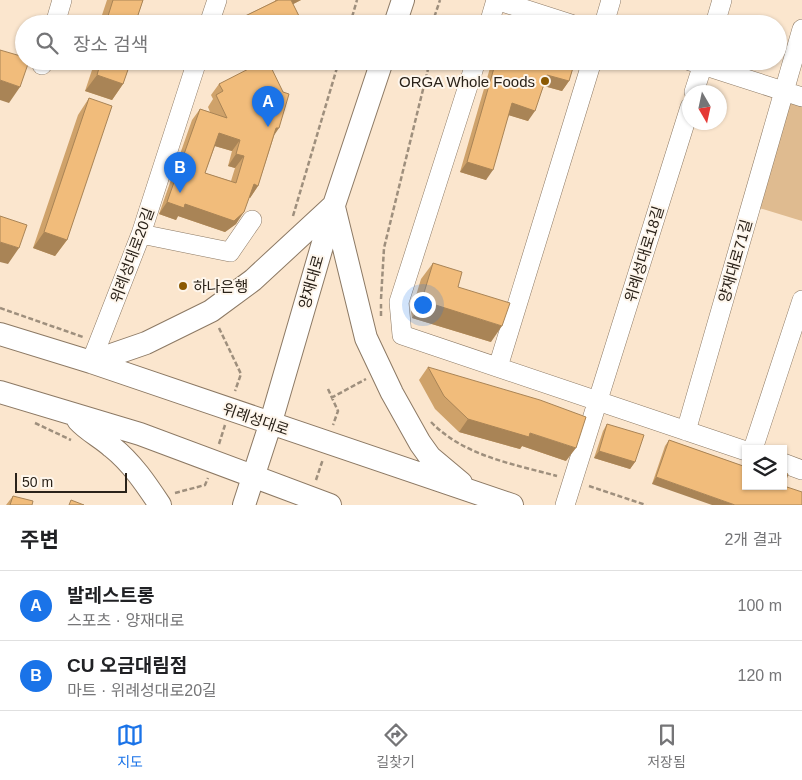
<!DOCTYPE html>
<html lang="ko">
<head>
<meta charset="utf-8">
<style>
	body { margin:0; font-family:Helvetica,"Noto Sans KR",sans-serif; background:#f6f6f6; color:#202124 }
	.controls { position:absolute; right:15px; bottom:15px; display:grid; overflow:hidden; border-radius:0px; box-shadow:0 1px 4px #0004 }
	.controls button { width:45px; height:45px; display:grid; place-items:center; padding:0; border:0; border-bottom:1px solid #e0e0e0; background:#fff; color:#202124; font:25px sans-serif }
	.compass { position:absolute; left:682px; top:85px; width:45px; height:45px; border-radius:50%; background:#fff; box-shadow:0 1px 4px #0004; rotate:171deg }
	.scale { position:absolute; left:15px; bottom:12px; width:112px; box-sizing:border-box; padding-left:5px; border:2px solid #2a2219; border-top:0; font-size:14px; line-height:18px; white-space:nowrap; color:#2a2219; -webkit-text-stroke:4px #fef6ec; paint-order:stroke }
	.you { position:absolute; left:422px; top:304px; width:18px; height:18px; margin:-12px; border:4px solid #fff; border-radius:50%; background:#1a73e8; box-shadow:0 0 0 8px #1a73e833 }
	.badge { display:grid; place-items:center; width:32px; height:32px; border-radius:50%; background:#1a73e8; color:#fff; font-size:16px; font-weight:700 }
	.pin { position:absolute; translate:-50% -41px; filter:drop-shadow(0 1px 2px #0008) }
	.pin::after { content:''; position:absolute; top:26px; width:18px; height:15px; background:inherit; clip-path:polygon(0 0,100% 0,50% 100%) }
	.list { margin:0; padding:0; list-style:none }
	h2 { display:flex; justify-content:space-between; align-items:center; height:65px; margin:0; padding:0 20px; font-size:21px }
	h2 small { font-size:16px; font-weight:400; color:#757577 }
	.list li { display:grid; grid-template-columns:32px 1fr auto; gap:15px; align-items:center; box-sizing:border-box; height:70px; padding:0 20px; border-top:1px solid #e0e0e0 }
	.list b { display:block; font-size:19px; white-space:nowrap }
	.list p { margin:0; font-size:16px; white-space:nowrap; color:#757577 }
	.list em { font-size:16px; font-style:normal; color:#757577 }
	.icon { flex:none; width:28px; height:28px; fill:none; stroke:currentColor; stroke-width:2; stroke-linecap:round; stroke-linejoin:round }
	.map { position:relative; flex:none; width:802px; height:505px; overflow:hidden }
	.search { position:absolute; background:#fff; box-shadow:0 1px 4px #0004; left:15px; right:15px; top:15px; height:55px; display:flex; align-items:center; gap:12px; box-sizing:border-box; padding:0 18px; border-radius:28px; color:#757577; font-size:19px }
	.sheet { height:205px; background:#fff }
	nav { display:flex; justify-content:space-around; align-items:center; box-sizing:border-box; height:70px; border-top:1px solid #e0e0e0; background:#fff; font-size:14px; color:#757577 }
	nav a { display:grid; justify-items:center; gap:2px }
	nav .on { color:#1a73e8 }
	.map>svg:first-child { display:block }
	.green { fill:#dfbb90 }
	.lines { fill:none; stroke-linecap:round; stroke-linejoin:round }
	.minor-casing { stroke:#8c7964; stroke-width:20 }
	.major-casing { stroke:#8c7964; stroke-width:24 }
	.path { stroke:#9e8f7d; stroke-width:2.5; stroke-dasharray:5 2.5; stroke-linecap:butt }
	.minor { stroke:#fff; stroke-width:19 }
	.major { stroke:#fff; stroke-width:22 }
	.wall { fill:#cfa26a; fill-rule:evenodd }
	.shaded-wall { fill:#a98456 }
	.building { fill:#f1bc7b; stroke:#a98456; fill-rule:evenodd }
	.poi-dot { fill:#8b5902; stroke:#fef6ec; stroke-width:2 }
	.labels { text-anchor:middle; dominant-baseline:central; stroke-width:4; stroke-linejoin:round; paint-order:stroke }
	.poi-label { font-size:15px; fill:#2a2219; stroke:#fef6ec; text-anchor:end }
	.street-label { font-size:15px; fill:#2a2219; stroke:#fef6ec }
</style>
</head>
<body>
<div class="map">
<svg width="802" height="505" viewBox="0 0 802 505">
	<rect width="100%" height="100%" fill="#fbe6ce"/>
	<!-- green -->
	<path class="green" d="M791,95L802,98V221L756,207Z"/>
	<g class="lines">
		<defs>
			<path id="minor" d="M496,0L571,24
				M55,24L62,0
				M209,24L217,0
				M489,24L496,0
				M604,24L611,0
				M715,24L722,0
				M476,61L399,302L402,335L746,451
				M690,61L802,97
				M42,65L43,61
				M694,92L704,61
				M141,234L230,252L252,220
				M91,362L141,234L197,61
				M498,367L592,61
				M686,431L802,29
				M753,449L802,300
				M783,463L802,470
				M565,505L690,107"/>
			<path id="major" d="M395,24L403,0
				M334,207L366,338L392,393L420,443L430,457L461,483
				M0,334L91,362L512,505
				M91,362L146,343L211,311L253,280L334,205
				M0,392L140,434L330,505
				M78,420C88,431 101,437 112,447C132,463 146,484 160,505
				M244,505L270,425L334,205L382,61"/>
		</defs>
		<!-- minor casing -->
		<use href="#minor" class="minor-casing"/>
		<!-- major casing -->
		<use href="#major" class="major-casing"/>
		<!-- path -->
		<path class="path" d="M350,24L357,0
			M432,24L440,0
			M293,216L339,61
			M381,299L384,248L430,61
			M0,308L83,337
			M381,316V304
			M219,328L241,374L235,391
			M328,389L338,411L333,425
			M331,398L366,379
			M431,422C464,456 513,464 557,476
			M35,423L71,440
			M219,444L225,425
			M316,480L323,459
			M589,486L646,505
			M175,493L205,485L208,478"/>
		<!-- minor -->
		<use href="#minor" class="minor"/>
		<!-- major -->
		<use href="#major" class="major"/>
	</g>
	<!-- wall -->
	<path class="wall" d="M107,0H143L135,24H99Z
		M275,0H301L293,4L303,24H237L241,18L275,1Z
		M95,61H131L123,84L112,100L85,91Z
		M256,61H283L271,67L274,136L258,186L250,198L249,197L236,224L225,232L178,216L176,220L159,214L192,120L200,109L210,112L208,107L213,99L211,95L219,84L257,65ZM215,146L232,151L228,166L235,168L231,181L205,173Z
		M492,61H575L569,81L562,91L544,86L528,121L509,115L486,180L460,172Z
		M89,98L67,240L55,256L33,248L78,115Z
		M433,263L458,287L491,342L412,318L411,312L421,279Z
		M428,367L566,461L522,446L520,449L459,432L435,409L419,380Z
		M607,424L635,462L630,469L594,458L603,431Z
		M669,440L746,467L652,484L665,446Z
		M13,496L32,505H6Z"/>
	<!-- shaded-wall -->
	<path class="shaded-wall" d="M287,0H301L280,11Z
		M108,16L115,19L112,24H102Z
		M269,61H283L261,72Z
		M97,75L123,84L112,100L85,91Z
		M547,75L569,81L562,91L540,85Z
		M0,80L20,87L9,103L0,100Z
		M512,103L535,111L528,121L505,114Z
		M276,128H279L271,140Z
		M219,133L240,140L232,151L211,145Z
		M236,154L244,156L235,168L228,166Z
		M467,162L493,170L486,180L460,172Z
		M254,184L258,186L250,198L245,196Z
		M167,202L185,204L244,212L236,224L225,232L178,216L176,220L159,214Z
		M44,232L67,240L55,256L33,248Z
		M0,242L19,248L8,264L0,262Z
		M423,301L502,326L491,342L412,318Z
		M468,419L530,433L576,448L566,461L522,446L520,449L459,432Z
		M599,451L635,462L630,469L594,458Z
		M656,477L735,505H712L652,484Z"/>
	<!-- building -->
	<path class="building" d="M113,0H143L135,24H114L115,19L108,16Z
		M278,0H291L303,24H244L241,18Z
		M508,18L528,24H507Z
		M0,50L24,57V61H29L20,87L0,80Z
		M101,61H131L123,84L97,75Z
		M264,61H268L283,92L289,94L279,128H276L258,186L254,184L244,212L234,221L185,204L184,208L167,202L200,109L227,118L216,95L223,91L219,84ZM219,133L240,140L236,154L244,156L236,183L205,173Z
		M496,61H575L569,81L547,75L535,111L512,103L493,170L467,162Z
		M89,98L112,106L67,240L44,232Z
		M0,216L27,225L19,248L0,242Z
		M433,263L462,272L458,287L510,303L502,326L423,301V296Z
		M428,367L540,400L586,417L576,448L530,433L529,437L468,419L444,396Z
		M607,424L644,435L635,462L599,451Z
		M669,440L746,467V486H783V472L788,474L784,486L802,492V505H735L656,477Z
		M13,496L33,501L32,505H10Z
		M71,500L84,505H69Z"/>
	<!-- markers -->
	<g class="poi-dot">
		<circle cx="545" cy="81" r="5"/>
		<circle cx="183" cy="286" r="5"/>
	</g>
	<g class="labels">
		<!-- poi labels -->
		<g class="poi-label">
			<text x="535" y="81">ORGA Whole Foods</text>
			<text x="193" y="286" text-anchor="start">하나은행</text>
		</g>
		<!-- street labels -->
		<g class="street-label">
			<text transform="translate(644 254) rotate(-73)">위례성대로18길</text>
			<text transform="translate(132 255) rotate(-70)">위례성대로20길</text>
			<text transform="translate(735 261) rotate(-74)">양재대로71길</text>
			<text transform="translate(311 282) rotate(-74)">양재대로</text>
			<text transform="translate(256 419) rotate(19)">위례성대로</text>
		</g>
	</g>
</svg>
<div class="controls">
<button><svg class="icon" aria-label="layers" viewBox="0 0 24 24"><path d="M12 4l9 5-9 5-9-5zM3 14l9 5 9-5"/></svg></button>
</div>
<svg class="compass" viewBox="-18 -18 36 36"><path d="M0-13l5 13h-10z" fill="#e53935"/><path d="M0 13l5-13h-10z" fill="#757577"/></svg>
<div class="scale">50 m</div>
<div class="you"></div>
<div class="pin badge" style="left:268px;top:127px">A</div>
<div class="pin badge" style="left:180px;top:193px">B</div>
<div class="search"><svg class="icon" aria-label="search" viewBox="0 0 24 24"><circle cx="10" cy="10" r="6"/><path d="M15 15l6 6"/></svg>장소 검색</div>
</div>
<section class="sheet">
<h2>주변<small>2개 결과</small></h2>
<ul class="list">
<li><span class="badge">A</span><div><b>발레스트롱</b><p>스포츠 · 양재대로</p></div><em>100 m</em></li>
<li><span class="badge">B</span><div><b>CU 오금대림점</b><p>마트 · 위례성대로20길</p></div><em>120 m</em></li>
</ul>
</section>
<nav>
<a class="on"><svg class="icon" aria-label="map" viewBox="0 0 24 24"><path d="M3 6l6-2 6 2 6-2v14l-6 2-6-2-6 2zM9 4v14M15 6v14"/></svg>지도</a>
<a><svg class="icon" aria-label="directions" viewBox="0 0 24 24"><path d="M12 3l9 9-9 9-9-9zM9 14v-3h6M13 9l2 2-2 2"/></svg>길찾기</a>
<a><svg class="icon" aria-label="saved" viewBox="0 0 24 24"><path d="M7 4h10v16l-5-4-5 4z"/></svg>저장됨</a>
</nav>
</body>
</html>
